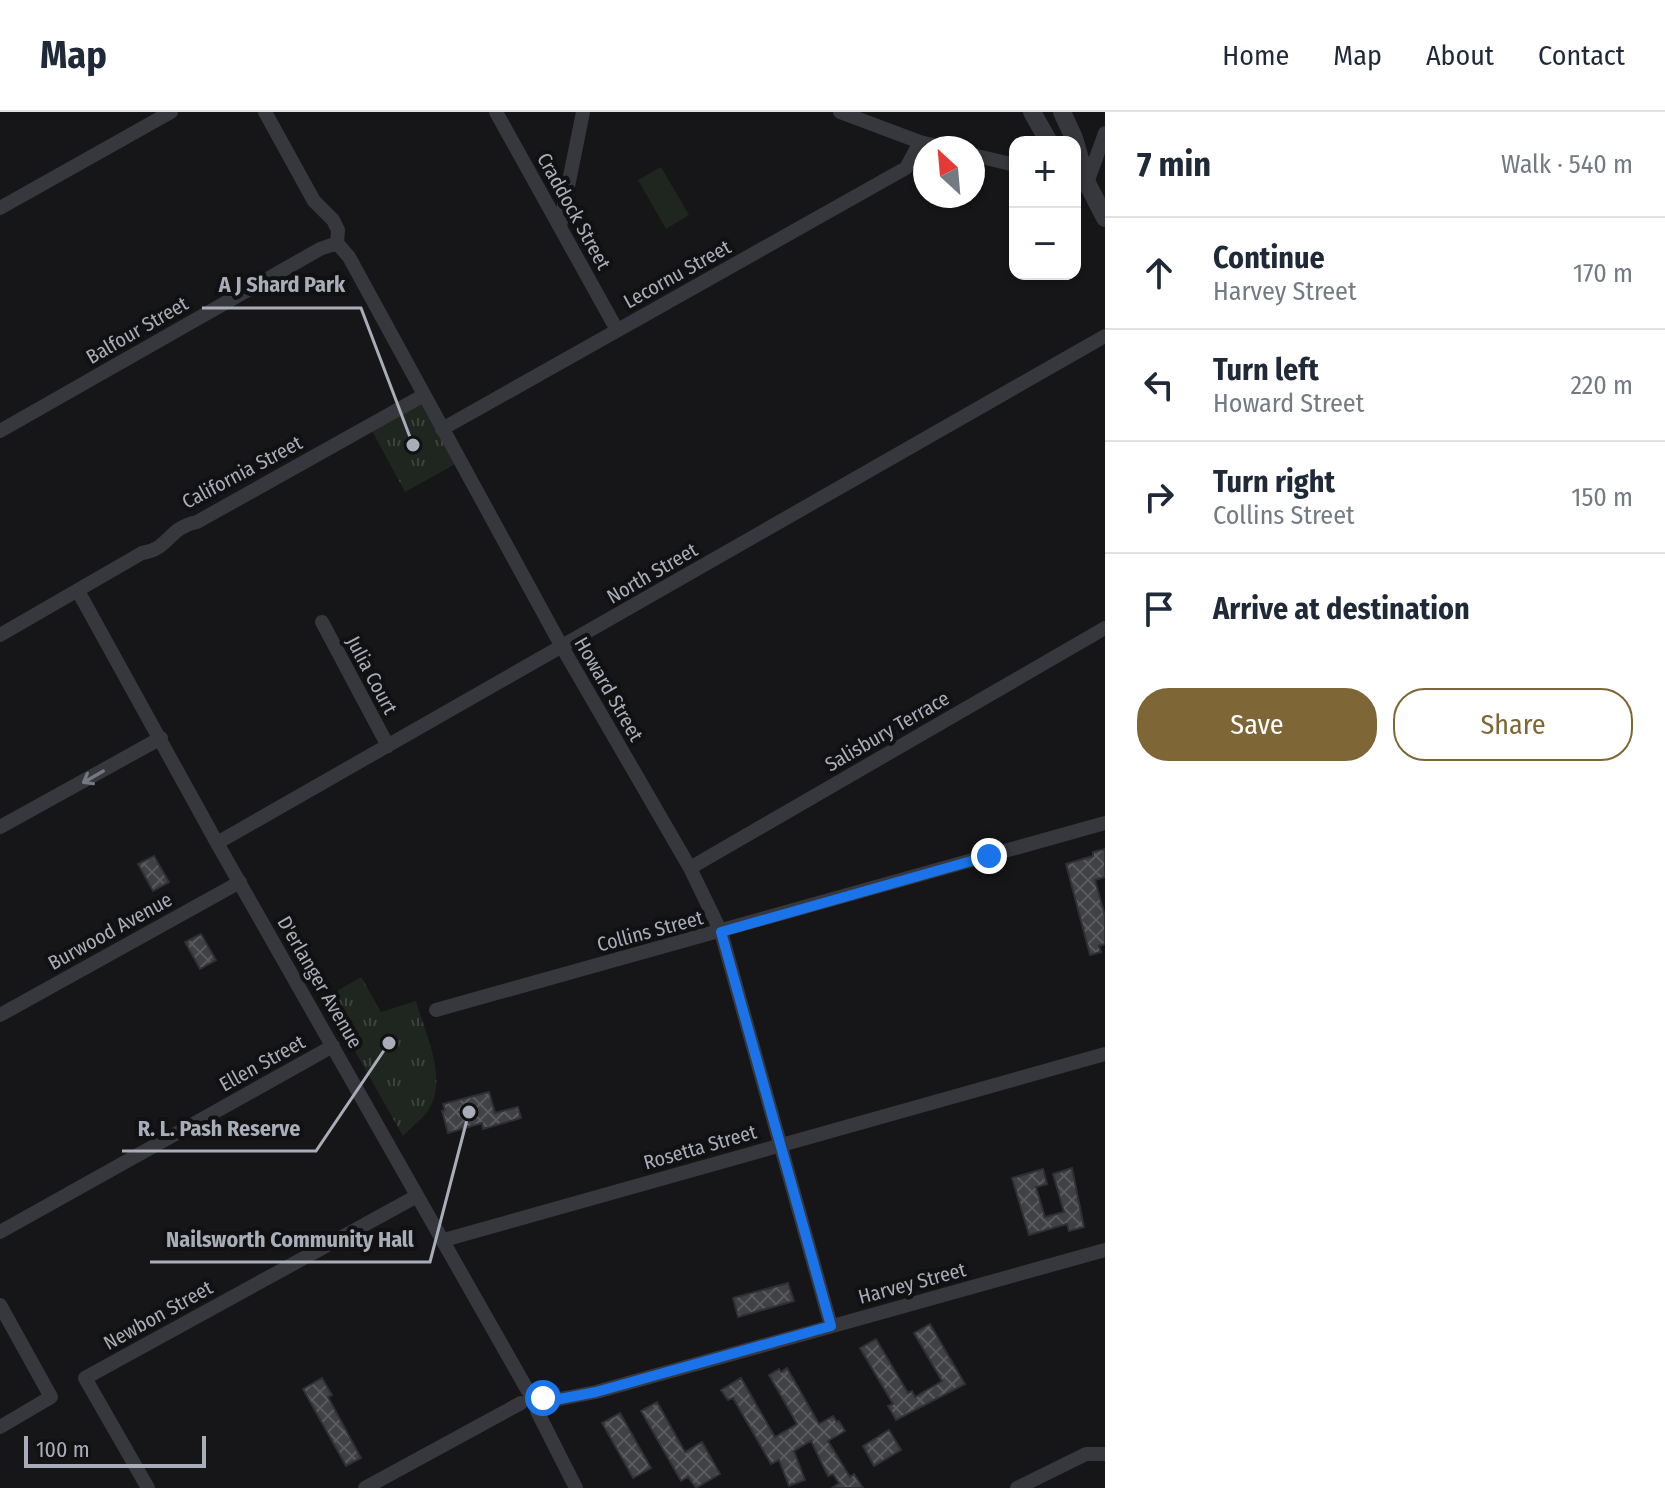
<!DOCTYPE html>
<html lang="en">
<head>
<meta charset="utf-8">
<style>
	body { margin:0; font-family:"Fira Sans Condensed",sans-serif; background:#f6f6f7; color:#1f2937 }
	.controls { position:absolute; right:24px; top:24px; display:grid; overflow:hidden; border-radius:16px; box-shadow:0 2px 6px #0004 }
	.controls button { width:72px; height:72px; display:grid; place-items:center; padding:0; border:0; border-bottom:2px solid #e0e1e3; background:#fff; color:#1f2937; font:40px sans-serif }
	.compass { position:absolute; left:913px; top:24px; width:72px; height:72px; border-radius:50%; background:#fff; box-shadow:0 2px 6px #0004; rotate:334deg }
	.scale { position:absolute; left:24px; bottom:20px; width:182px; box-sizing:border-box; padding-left:8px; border:4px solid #a8adb8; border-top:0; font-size:22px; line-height:28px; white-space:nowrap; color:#a8adb8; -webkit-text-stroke:6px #111113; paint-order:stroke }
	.stop { position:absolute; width:24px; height:24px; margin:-18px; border:6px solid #1a73e8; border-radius:50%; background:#fff }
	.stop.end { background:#1a73e8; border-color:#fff; box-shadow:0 2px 8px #0008 }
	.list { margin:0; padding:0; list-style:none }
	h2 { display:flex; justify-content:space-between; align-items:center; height:104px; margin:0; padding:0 32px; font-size:34px }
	h2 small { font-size:26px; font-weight:400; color:#747a83 }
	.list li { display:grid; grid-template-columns:52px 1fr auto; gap:24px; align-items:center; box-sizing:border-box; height:112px; padding:0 32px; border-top:2px solid #e0e1e3 }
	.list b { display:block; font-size:30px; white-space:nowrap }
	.list p { margin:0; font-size:26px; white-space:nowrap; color:#747a83 }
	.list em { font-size:26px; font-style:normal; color:#747a83 }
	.actions { display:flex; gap:16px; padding:24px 32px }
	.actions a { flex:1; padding:18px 0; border:2px solid #7e6636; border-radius:32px; text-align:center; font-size:28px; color:#7e6636 }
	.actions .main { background:#7e6636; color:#fff }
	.icon { flex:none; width:44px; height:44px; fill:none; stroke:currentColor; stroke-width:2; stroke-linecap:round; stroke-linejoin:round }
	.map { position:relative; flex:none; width:1105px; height:1376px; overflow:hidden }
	header { display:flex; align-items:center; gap:48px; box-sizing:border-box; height:112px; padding:0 40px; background:#fff; border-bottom:2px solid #e0e1e3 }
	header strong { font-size:38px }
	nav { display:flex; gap:44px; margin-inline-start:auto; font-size:28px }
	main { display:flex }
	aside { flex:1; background:#fff }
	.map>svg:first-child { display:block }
	.grass { fill:url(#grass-tufts) }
	.pitch { fill:#1e261f }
	.building { fill:url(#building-cross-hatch); stroke:#303034; stroke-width:2 }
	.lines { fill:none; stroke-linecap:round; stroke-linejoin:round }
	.minor { stroke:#37383d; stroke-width:14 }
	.tertiary { stroke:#37383d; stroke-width:18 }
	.oneway { stroke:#757881 }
	.route { stroke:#1a73e8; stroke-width:10 }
	.labels { text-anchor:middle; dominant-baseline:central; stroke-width:8; stroke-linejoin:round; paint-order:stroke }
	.street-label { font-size:20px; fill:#a8adb8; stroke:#111113 }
	.leader { fill:none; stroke:#a8adb8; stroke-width:3 }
	.callout-dot { fill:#a8adb8; stroke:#111113; stroke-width:3 }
	.callout-label { font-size:22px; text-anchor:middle; font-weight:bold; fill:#a8adb8; stroke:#111113; stroke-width:8; stroke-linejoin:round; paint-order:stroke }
</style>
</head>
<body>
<header>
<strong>Map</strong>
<nav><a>Home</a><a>Map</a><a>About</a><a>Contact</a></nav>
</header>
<main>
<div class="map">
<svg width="1105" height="1376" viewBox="0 0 1105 1376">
	<defs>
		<pattern id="grass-tufts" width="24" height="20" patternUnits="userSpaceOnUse" patternTransform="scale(2)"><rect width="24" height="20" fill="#1e261f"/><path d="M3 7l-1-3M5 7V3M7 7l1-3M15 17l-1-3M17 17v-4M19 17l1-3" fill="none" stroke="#3c433d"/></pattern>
		<pattern id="building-cross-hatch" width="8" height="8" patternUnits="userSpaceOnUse" patternTransform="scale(2)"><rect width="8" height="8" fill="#404145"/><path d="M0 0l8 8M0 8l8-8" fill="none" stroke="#595a5e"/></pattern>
	</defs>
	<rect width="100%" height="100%" fill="#161618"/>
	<!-- grass -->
	<path class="grass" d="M422,286L457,351L405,380L370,315Z
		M361,865L381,900L416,889C425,921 448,966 429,997C423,1007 411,1015 403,1024L325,886Z"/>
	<!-- pitch -->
	<path class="pitch" d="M661,55L689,103L666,117L638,68Z"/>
	<!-- building -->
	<path class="building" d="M1105,737V765L1095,768L1105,804V832L1099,834L1101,840L1090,843L1066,752L1093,744V740Z
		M154,744L169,770L153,779L138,752Z
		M201,822L216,848L200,857L185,830Z
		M489,980L495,1001L518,995L521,1006L483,1017L482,1011L448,1021L442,999L445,998L443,992Z
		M1072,1056L1084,1115L1069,1119L1067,1112L1029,1123L1012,1066L1043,1057L1047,1072L1036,1075L1045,1105L1064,1100L1053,1062Z
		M788,1171L794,1189L738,1205L733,1186Z
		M930,1212L965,1272L896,1308L888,1294L893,1292L860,1236L876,1227L908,1281L912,1279L915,1285L942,1269L914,1221Z
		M787,1256L819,1312L833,1304L837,1310L839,1309L845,1319L828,1329L850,1365L854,1362L863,1376H832L839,1371L833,1362L828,1364L811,1329L794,1339L805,1368L789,1374L779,1348L771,1352L733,1286L728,1288L721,1278L741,1266L775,1325L797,1312L769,1263L779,1257L781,1260Z
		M322,1266L332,1283L328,1285L361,1346L346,1354L303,1277Z
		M657,1290L685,1340L702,1330L720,1362L696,1376L688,1365L681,1369L641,1299Z
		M620,1301L651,1356L633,1366L602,1311Z
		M889,1318L901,1338L874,1354L863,1334Z"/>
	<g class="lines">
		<!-- minor -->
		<path class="minor" d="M265,0L314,89L333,108L338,118L337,131L349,145L562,535L690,756L721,820L831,1214
			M496,0L617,218
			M840,0L920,30L946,36
			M973,43L1015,53
			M1075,68L1087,71L1105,21
			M0,96L171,0
			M560,114L583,0
			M442,317L906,56L920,30
			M0,319L320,137L337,131
			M78,479L217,731L528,1279
			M322,510L388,634
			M0,523L142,441C170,437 167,416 197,410L424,283
			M0,715L161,626
			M217,731L1105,224
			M690,756L1105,516
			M436,898L1105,711
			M0,903L240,770
			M0,1120L333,934
			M444,1128L1105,942
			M0,1193L51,1285L0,1315
			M544,1290L596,1280L1105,1138
			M537,1299L576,1376
			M148,1376L85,1266L417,1084
			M365,1376L521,1291
			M1017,1376L1086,1342H1105"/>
		<!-- tertiary -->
		<path class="tertiary" d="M1032,0L1049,30
			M1062,0L1074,26L1087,71L1105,106"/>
	</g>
	<!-- one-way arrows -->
	<defs><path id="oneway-shaft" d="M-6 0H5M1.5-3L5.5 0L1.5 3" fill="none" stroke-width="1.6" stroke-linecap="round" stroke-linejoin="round" transform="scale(2)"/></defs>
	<use class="oneway" href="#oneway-shaft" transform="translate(93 665) rotate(150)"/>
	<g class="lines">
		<!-- route -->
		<path class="route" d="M543,1286L544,1290L596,1280L831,1214L721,820L989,744"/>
	</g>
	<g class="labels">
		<!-- street labels -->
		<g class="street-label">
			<text transform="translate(574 99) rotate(61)">Craddock Street</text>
			<text transform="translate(677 162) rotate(-29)">Lecornu Street</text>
			<text transform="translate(137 218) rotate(-30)">Balfour Street</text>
			<text transform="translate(242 360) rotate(-28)">California Street</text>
			<text transform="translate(652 461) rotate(-30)">North Street</text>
			<text transform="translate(372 563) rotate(62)">Julia Court</text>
			<text transform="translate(609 577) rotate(60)">Howard Street</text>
			<text transform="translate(887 619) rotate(-30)">Salisbury Terrace</text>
			<text transform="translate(110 819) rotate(-29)">Burwood Avenue</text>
			<text transform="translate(650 819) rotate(-15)">Collins Street</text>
			<text transform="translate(320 870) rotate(60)">D'erlanger Avenue</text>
			<text transform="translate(262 951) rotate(-29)">Ellen Street</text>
			<text transform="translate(700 1035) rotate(-16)">Rosetta Street</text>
			<text transform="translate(912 1171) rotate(-15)">Harvey Street</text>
			<text transform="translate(158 1203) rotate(-29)">Newbon Street</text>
		</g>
	</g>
	<!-- callouts -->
	<path class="leader" d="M413 333L361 196H202M389 931L316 1039H122M469 1000L430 1150H150"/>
	<g class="callout-dot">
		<circle cx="413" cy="333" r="8"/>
		<circle cx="389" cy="931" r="8"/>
		<circle cx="469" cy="1000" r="8"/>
	</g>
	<g class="callout-label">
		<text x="282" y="180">A J Shard Park</text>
		<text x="219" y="1024">R. L. Pash Reserve</text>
		<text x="290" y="1135">Nailsworth Community Hall</text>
	</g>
</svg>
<div class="controls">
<button>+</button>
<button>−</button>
</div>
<svg class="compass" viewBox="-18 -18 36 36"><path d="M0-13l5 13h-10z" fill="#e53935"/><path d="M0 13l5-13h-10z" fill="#747a83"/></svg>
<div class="scale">100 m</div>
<div class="stop" style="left:543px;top:1286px"></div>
<div class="stop end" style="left:989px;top:744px"></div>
</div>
<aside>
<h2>7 min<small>Walk · 540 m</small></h2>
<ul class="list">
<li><svg class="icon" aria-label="ahead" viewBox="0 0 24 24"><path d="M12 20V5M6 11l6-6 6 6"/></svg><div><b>Continue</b><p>Harvey Street</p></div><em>170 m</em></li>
<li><svg class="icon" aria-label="left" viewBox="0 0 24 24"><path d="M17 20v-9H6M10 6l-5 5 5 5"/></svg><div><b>Turn left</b><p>Howard Street</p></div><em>220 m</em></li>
<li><svg class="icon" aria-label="right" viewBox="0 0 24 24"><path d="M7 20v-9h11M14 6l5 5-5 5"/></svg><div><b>Turn right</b><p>Collins Street</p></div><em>150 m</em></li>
<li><svg class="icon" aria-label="arrive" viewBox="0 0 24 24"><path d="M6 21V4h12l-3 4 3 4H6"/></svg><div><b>Arrive at destination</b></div></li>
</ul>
<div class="actions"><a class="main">Save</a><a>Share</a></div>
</aside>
</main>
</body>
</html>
